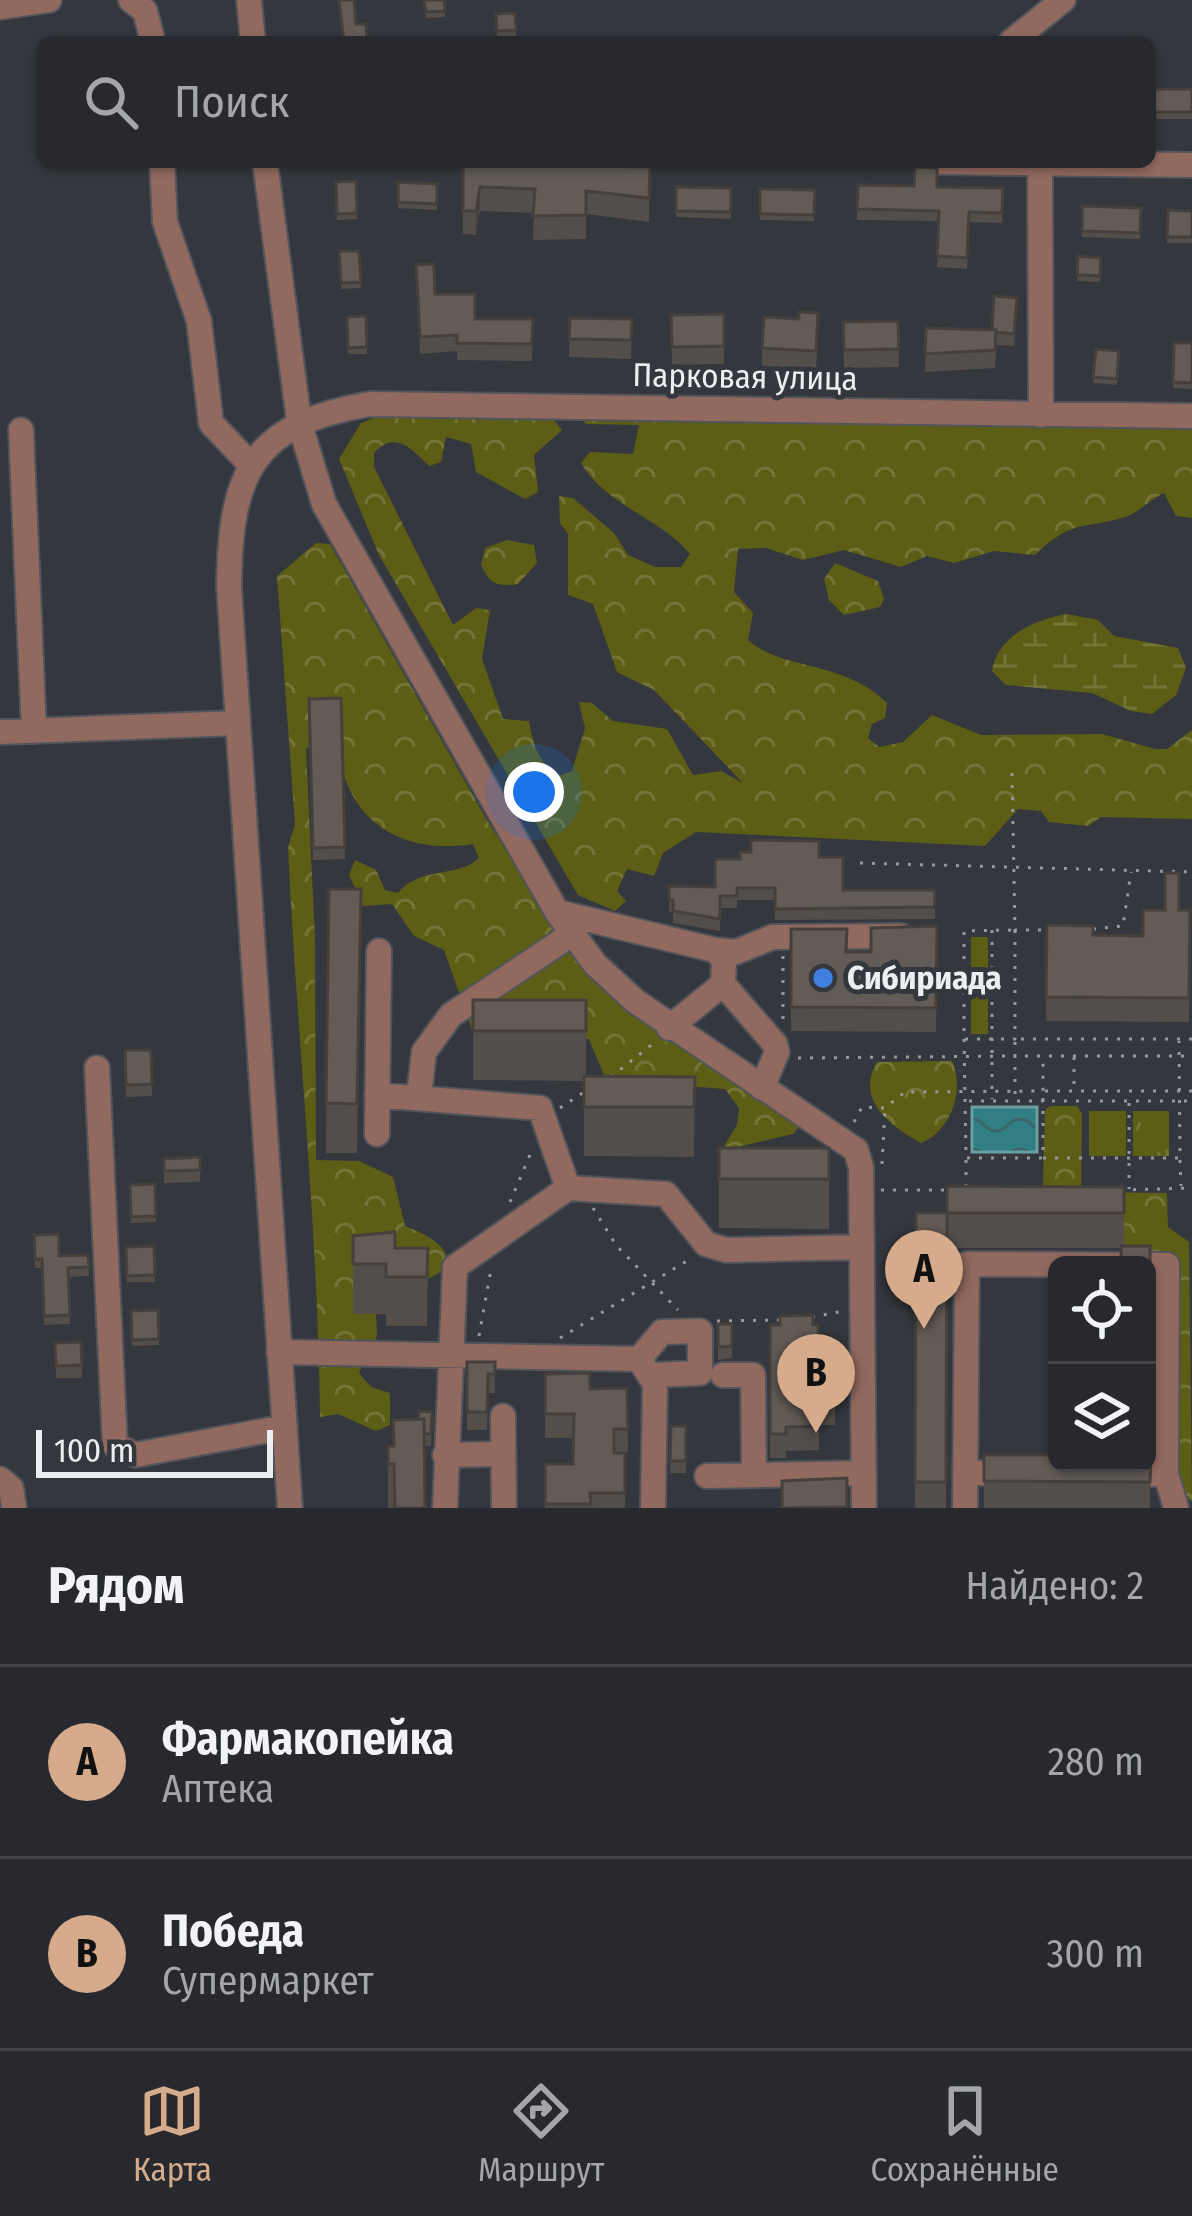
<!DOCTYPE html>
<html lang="ru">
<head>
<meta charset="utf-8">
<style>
	body { margin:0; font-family:"Fira Sans Condensed",sans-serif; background:#2f3136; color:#f1f3f6 }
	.controls { position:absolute; right:36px; bottom:36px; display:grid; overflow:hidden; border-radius:18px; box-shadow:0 3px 9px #0004 }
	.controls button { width:108px; height:108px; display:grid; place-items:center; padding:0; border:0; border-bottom:3px solid #43454a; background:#27292e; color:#f1f3f6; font:60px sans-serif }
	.scale { position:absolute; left:36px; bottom:30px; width:237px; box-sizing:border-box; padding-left:12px; border:6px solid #eceef2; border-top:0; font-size:33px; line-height:42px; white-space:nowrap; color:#eceef2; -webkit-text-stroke:9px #34373d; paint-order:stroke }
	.you { position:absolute; left:534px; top:792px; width:42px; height:42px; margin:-30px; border:9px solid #fff; border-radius:50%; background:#1a73e8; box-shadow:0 0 0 18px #1a73e833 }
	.badge { display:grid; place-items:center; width:78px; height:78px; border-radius:50%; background:#d6ab8b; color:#111; font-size:39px; font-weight:700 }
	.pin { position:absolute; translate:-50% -99px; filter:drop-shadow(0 3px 6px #0008) }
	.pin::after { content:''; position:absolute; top:63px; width:42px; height:36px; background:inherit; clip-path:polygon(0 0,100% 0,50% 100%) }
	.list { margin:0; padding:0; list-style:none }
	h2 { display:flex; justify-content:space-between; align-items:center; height:156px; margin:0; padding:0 48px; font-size:51px }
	h2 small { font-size:39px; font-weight:400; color:#a4a6aa }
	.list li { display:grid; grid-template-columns:78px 1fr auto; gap:36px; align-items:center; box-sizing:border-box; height:192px; padding:0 48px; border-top:3px solid #43454a }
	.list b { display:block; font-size:45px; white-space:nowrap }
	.list p { margin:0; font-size:39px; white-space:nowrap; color:#a4a6aa }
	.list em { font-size:39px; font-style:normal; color:#a4a6aa }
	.icon { flex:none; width:66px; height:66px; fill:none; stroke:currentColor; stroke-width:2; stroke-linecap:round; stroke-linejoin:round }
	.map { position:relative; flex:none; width:1192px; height:1508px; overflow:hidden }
	.search { position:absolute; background:#27292e; box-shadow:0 3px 9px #0004; left:36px; right:36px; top:36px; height:132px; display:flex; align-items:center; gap:30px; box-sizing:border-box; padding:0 42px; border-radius:18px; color:#a4a6aa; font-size:45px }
	.sheet { height:540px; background:#27292e }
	nav { display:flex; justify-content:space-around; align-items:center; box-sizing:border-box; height:168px; border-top:3px solid #43454a; background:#27292e; font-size:33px; color:#a4a6aa }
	nav a { display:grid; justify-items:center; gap:6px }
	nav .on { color:#d6ab8b }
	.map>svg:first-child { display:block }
	.green { fill:#5b5e14 }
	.forest { fill:url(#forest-crowns) }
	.wetland { fill:url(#wetland-marsh) }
	.park { fill:url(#park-tufts) }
	.water { fill:url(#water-waves); stroke:#69a0a5; stroke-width:3 }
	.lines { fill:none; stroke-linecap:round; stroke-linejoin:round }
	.minor-casing { stroke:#51545a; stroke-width:28 }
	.path { stroke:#96999d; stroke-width:3; stroke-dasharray:3 9; stroke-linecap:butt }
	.minor { stroke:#92695f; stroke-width:24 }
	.wall { fill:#544e4a }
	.shaded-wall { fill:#45403c }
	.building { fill:#625b56; stroke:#45403c; stroke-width:3 }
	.shop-dot { fill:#3f7fe0; stroke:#34373d; stroke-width:4.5 }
	.labels { text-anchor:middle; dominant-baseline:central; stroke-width:10; stroke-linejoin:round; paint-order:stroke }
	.street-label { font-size:33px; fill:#eceef2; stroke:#34373d }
	.poi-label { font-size:33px; font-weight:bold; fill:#eceef2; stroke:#34373d; text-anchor:start }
</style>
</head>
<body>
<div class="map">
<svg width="1192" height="1508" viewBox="0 0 1192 1508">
	<defs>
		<pattern id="forest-crowns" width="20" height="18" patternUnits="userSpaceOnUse" patternTransform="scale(3)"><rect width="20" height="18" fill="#5b5e14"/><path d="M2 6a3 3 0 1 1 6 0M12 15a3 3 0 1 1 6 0" fill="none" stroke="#737537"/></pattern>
		<pattern id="wetland-marsh" width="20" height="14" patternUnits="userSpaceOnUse" patternTransform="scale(3)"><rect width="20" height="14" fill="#5b5e14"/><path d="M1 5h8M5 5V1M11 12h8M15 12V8" fill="none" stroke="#737537"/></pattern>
		<pattern id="park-tufts" width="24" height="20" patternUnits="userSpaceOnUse" patternTransform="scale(3)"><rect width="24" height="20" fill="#5b5e14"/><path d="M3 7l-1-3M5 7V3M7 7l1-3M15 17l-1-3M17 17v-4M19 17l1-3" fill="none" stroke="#737537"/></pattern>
		<pattern id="water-waves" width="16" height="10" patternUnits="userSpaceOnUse" patternTransform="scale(3)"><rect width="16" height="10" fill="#317e84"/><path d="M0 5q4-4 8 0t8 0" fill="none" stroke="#3b6569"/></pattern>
	</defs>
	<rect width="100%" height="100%" fill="#34373d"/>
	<!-- green -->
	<path class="green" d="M971,937H988V1034H971Z
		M1089,1111H1126V1156H1089Z"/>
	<!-- forest -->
	<path class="forest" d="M515,415L553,419L562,430L534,455L538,492L525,499L476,472L471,444L446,437L441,462L429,466C412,449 395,430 374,453V467L453,625L476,608L490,610L482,659L503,719L529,721C533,744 538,763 559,776L572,771L585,728L579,702L592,703L613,721L667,729L693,775L721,771L743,783L654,690L617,672L593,604L568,595V534L560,523L559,496L573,498L614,533L628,555L655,567H681L690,554C665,521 605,505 581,463L590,452L633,454L639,425L586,424L579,415L1192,426V518L1176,516L1164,493C1149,500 1138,514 1122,518C1079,530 1073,519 1035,555L994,551L954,563L927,556L901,567L844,550L803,560L766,548L738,549L734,592L753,613L748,640C783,671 844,660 887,703L885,718L872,724L868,738L879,747L903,742L932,715L981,735L1102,734L1155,749H1167L1192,730V819L1101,817L1088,826L1049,822L1041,811L1018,809L985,846L696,832L663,853L654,876L627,869L617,891L626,901L615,911L578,895L379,555L339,459L361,423L374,418Z
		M507,540L534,545L537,563L518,584C497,587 489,584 481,564L485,548Z
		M316,543L330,544L487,820L576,961L625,1006L800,1126L793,1134L721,1151L737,1125L739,1108L725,1089L606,1080L589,1039L475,1038L444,950L414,936L392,904L363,906L349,875L355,860L376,870L385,890L398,893C421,865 456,879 479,858L473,844C427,851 380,841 354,798C341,774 341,758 318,742L306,749L315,938L316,1160L359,1161L393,1177L405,1226C424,1234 446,1242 449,1265C440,1277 373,1303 353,1314H376L377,1336L359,1373L371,1387L390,1393V1425L376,1431L338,1414L320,1417C318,1227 297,1038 288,848L295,824L277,576Z
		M835,563L878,581L884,599L880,607L844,615L829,600L824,579Z
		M952,1061C965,1090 951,1131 921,1143C892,1127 854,1100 877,1062Z
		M1050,1106H1077L1082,1114L1081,1186L1087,1192L1167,1193L1168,1227L1189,1242L1192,1501L1184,1496L1178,1474L1166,1253L1124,1249V1204L1038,1189L1043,1184L1045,1110Z"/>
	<!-- wetland -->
	<path class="wetland" d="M1067,614L1098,620L1114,636L1178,648L1186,668L1176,695L1152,714L1131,711L1092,693L1006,685L992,671C997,636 1036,619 1067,614Z"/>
	<!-- park -->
	<path class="park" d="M1133,1111H1169V1156H1133Z"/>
	<!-- water -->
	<path class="water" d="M972,1107H1037V1152H972Z"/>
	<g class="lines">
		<defs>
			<path id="minor" d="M131,0L145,11L153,42
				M249,0L253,42
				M0,7L49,0
				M1011,42L1063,0
				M162,162L165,222L199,321L211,423L251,465
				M265,162L299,421L324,504L557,912L595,964L635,1001L856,1150L861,1167L864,1508
				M934,162L1192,165
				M1040,164L1041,415
				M21,430L34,731
				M0,732L236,723
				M557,912L715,950L724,960L723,984L669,1028
				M715,950L736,952L773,937L901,936
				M723,984L775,1044L777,1052L762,1088
				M97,1068L115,1445L135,1455L285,1427
				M377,1095L540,1108L568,1188L666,1194L706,1244L726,1250L862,1247
				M419,1096L424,1052L451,1015L572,934
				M377,1134L379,951
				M279,1352L639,1359L655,1384L653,1508
				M639,1359L662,1332L700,1331V1373L652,1375
				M723,1375H753L754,1475
				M503,1416L504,1505
				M445,1455L503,1454
				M965,1473H1017
				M1166,1474L1176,1508
				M707,1476L864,1473
				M0,1479L11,1488L14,1508
				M290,1508L229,587C230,473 252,424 370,404L1192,416
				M445,1508L455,1267L568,1188
				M965,1508L967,1264L1167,1265L1166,1474H1118"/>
		</defs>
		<!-- minor casing -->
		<use href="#minor" class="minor-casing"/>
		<!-- path -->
		<path class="path" d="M1012,773L1015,930H1048
			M860,863L1192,872
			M1093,929L1123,926L1131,872
			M992,930V1099
			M1015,930V1039H964V931Z
			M783,956V1019
			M964,1039L966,1158H1043V1101H966
			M1192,1039H1015V1056H1192
			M1074,1057V1090
			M798,1058L1015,1056V1099
			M611,1077L655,1042
			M1192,1091H1043V1101H1192
			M1129,1103V1189
			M560,1108L587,1090
			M854,1122L862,1107L885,1108L905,1092L1043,1091V1058
			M1043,1158H1180L1179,1041
			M966,1160V1186
			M1180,1160L1181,1186
			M882,1164L885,1109
			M881,1190H950
			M1121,1190L1192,1188
			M510,1202L532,1150
			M593,1208L616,1245L678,1310
			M812,1317L844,1311
			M717,1321L779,1320
			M479,1336L491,1269
			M560,1338L690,1259"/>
		<!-- minor -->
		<use href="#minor" class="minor"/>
	</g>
	<!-- wall -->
	<path class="wall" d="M423,0H444L445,17L426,18Z
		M515,13L516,36L497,37L496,14Z
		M1150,89H1192V119H1150Z
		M463,162L650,167L649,222L586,214V239L533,240L534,213L480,211L476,235L463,234Z
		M356,181L357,219L337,220L336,182Z
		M398,182L437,184V210L398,208Z
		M858,185L1003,188L1002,223L969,222L967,269L937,267L939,221L857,220Z
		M676,187L731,188V219L676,217Z
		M760,189L815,190L814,221L760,220Z
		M1082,206L1141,208L1140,239L1082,237Z
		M1168,210L1192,211V243H1167Z
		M339,251H359L361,288L341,289Z
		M1078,256L1101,258L1100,282L1077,281Z
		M416,265L435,294L475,319H533L532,361L457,360V351L420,354Z
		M1017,310L1014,346L996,345L995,368L925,372L926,328L992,330Z
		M724,314V364L672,365L671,315Z
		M366,316L367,354H348L347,317Z
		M570,318L632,319L631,359L569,357Z
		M898,321L899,367L844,368L843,322Z
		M818,331L816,369L762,366V348Z
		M1174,343H1192V389L1173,388Z
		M1096,349L1119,351L1117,385L1093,383Z
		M341,698L345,859L313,860L309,699Z
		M819,857L843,890H935V919L775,920V900H737V908H720V931L673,923V912H669V886L715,887Z
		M329,889H361L357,1153H326Z
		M1179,910H1190L1189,1022L1046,1021L1047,925L1093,935L1143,936Z
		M937,926L936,1032L791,1031V929L846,952H871Z
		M473,1000H586V1076L695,1077L694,1157L584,1156V1081L473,1080Z
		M125,1050H151L152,1096L126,1097Z
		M719,1148H829V1229L719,1228Z
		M200,1157V1182L164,1183V1159Z
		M155,1184L156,1222L131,1223L130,1185Z
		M1124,1187V1246H1150V1444H1147V1265L1121,1248H947L946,1508H915L916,1213H947Z
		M34,1235L59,1256L88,1255L89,1276L69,1277L70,1324L44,1325L42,1268H35Z
		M353,1236L395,1248H428L427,1326H386V1314H353Z
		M154,1246L155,1282H127L126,1247Z
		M158,1310L159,1345L132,1346L131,1311Z
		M718,1324H732V1358L718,1360Z
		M770,1325L835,1401V1425H819V1450L786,1451V1458H770Z
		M81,1342L82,1378H56L55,1343Z
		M467,1362H495V1393H488L487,1430H467Z
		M545,1374L590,1389L627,1388L628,1452L614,1453H625V1508H545V1464H573L574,1438H545Z
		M432,1412L431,1446H424L425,1508H388V1446H393L418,1419Z
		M671,1426H686V1473H670Z
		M984,1455H1151L1150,1508H984Z"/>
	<!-- shaded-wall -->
	<path class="shaded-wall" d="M480,187V211L476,235V211Z"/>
	<!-- building -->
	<path class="building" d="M339,0H354L356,24H366L367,42H344Z
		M424,0H444L445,11L426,12Z
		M515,13L516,30L497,31L496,14Z
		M1150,89H1192V112H1150Z
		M463,162H577V166L650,167L649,198L586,191V215L533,216L535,189L480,187L476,211H463Z
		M915,167L937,168V187L1003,188L1002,213L969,212L967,258L937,256L939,211L857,209L858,185L914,186Z
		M356,181L357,213L337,214L336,182Z
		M398,182L437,184V204L398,202Z
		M676,187L731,188V212L676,211Z
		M760,189L815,190L814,215L760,214Z
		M1082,206L1141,208L1140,233L1082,231Z
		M1168,210L1192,211V237H1167Z
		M339,251H359L361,282L341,283Z
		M1078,256L1101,258L1100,276L1077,275Z
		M434,264L435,294H475V319H533L532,344L457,343V335L420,337L416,265Z
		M994,296L1017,298L1014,334L996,332V330H992Z
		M799,312L818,313L816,351L762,348L764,317L799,319Z
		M724,314V346L672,347L671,315Z
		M366,316L367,347L348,348L347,317Z
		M570,318L632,319L631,340L569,339Z
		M898,321L899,349L844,350L843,322Z
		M926,328L996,330L995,350L925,354Z
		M1174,343H1192V383L1173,382Z
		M1096,349L1119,351L1117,379L1093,377Z
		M341,698L345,847L313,848L309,699Z
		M751,840L819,841V857H843V890H935V907L775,909V888H737V896H720V919L673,911V900H669V886L715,887V859H740V852H751Z
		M1165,873H1179V910H1190L1189,998L1046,997L1047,925L1093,926V935L1143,936V910H1165Z
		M329,889H361L357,1104L326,1103Z
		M937,926L936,1008L791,1007V929H847L846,952H871V928Z
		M473,1000H586V1031H473Z
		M125,1050H151L152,1084L126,1085Z
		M584,1076L695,1077L694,1107H584Z
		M719,1148H829V1179H719Z
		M200,1157V1170L164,1171V1159Z
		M155,1184L156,1216L131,1217L130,1185Z
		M947,1186L1124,1187V1213H947Z
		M916,1213H947L946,1482H915Z
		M395,1232V1248H428L427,1277H386V1264H353V1236Z
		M59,1234V1256L88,1255L89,1267L68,1268L70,1315L44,1316L42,1259H35L34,1235Z
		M154,1246L155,1275L127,1276L126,1247Z
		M1121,1246H1150V1409H1147V1265H1121Z
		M158,1310L159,1339L132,1340L131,1311Z
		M813,1315V1325H818L819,1381H834L835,1401H819V1426L786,1427V1434H770V1325H780V1316Z
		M718,1324H732V1346L718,1347Z
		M81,1342L82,1365L56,1366L55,1343Z
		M467,1362H495V1374H488L487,1412H467Z
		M590,1373V1389L627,1388L628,1429H614V1453H625V1493H590L591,1504H545V1464H573L574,1414H545V1374Z
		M419,1411L432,1412L431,1434H424V1419H418Z
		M424,1419L425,1508H395L394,1464H388V1446H394L393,1420Z
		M671,1426H686V1461H670Z
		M984,1455H1057V1463H1147V1455H1151L1150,1482L984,1481Z
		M847,1478V1507L782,1508V1481Z"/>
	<!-- markers -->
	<circle class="shop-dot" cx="823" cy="978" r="12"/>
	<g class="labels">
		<!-- street labels -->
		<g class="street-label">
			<text transform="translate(745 377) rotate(1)">Парковая улица</text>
		</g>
		<!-- poi labels -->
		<g class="poi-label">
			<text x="847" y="978">Сибириада</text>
		</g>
	</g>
</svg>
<div class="controls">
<button><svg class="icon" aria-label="locate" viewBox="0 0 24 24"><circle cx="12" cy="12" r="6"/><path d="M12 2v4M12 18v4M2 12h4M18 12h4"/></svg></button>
<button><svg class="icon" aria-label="layers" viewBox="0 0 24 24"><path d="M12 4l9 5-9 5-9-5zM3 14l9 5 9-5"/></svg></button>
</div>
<div class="scale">100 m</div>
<div class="you"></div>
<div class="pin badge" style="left:924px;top:1329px">A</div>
<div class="pin badge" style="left:816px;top:1433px">B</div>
<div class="search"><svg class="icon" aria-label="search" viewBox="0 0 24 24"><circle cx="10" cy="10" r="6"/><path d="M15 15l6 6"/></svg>Поиск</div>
</div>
<section class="sheet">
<h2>Рядом<small>Найдено: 2</small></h2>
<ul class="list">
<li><span class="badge">A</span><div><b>Фармакопейка</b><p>Аптека</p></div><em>280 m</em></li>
<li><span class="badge">B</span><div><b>Победа</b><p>Супермаркет</p></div><em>300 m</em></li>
</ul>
</section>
<nav>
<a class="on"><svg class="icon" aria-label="map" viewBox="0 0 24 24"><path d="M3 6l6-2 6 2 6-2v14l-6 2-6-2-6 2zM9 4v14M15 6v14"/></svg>Карта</a>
<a><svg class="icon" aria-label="directions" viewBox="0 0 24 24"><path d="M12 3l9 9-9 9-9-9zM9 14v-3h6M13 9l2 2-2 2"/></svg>Маршрут</a>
<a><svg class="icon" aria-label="saved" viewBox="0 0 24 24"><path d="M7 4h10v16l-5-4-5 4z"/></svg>Сохранённые</a>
</nav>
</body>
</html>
